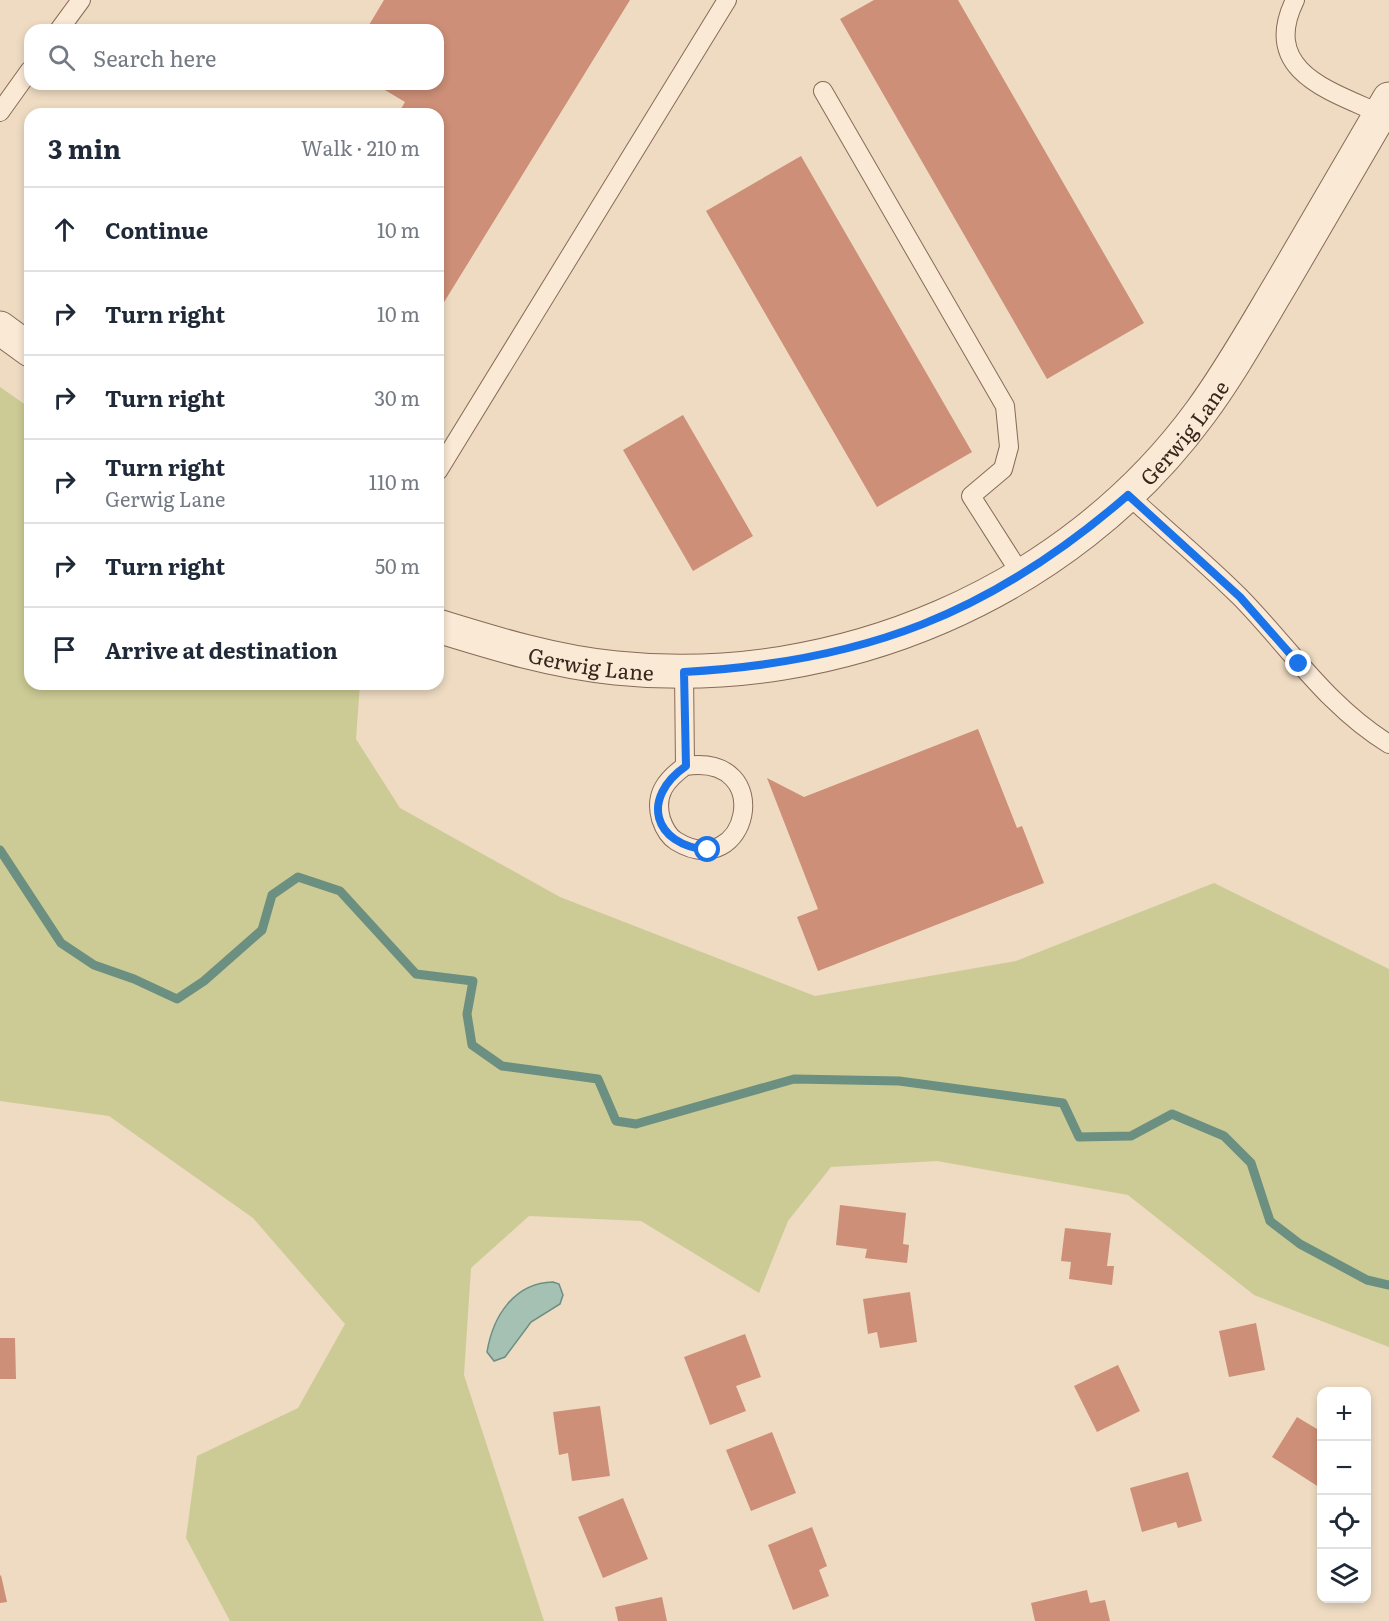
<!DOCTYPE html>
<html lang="en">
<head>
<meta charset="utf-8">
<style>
	body { margin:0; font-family:Literata,serif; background:#f6f6f7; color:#1f2937 }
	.controls { position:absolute; right:18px; bottom:18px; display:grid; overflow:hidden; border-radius:12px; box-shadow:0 3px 9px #0003 }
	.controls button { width:54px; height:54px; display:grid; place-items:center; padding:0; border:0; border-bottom:2px solid #e0e1e3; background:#fff; color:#1f2937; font:30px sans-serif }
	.stop { position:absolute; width:18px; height:18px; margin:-14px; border:4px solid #1a73e8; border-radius:50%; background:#fff }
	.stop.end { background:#1a73e8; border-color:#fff; box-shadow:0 2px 6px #0008 }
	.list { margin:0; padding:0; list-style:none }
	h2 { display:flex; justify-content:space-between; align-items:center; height:78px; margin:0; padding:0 24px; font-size:26px }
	h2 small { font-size:20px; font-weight:400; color:#747a83 }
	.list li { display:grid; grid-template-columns:39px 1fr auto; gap:18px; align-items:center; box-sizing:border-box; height:84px; padding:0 24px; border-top:2px solid #e0e1e3 }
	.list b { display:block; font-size:22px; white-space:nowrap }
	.list p { margin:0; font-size:20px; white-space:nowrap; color:#747a83 }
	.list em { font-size:20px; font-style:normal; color:#747a83 }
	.icon { flex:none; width:33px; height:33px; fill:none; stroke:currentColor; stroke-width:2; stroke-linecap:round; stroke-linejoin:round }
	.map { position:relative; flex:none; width:1389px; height:1621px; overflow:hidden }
	.search { position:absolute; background:#fff; box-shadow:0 3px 9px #0003; left:24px; top:24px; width:420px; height:66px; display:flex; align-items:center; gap:15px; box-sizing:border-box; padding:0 21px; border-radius:18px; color:#747a83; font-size:22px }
	.panel { position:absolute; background:#fff; box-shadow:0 3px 9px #0003; left:24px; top:108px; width:420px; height:582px; border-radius:18px }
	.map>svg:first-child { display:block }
	.green { fill:#cccb95 }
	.water { fill:#a4c1b4; stroke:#6b8f81; stroke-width:1.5 }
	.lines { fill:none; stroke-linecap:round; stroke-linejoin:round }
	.stream { stroke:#6b8f81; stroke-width:9 }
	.building { fill:#cd8f77 }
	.service-casing { stroke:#886b59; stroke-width:20 }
	.tertiary-casing { stroke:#886b59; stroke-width:35 }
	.service { stroke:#f9e9d5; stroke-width:18 }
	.tertiary { stroke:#f9e9d5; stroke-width:33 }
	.route { stroke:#1a73e8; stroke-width:8 }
	.labels { text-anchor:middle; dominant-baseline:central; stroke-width:4.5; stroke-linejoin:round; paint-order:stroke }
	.street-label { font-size:21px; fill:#38261d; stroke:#f6e6d1 }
</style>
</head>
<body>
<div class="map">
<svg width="1389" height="1621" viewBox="0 0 1389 1621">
	<rect width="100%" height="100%" fill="#eedbc2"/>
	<!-- green -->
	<path class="green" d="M0,387L30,408V684H360L356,739L400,808L560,897L815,996L1016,961L1214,883L1389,969V1347L1254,1295L1128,1195L937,1161L831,1167L788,1221L759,1293L641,1221L529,1216L471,1268L464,1375L544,1621H230L186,1538L197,1456L298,1408L345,1324L253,1218L109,1116L0,1101Z"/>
	<!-- water -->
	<path class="water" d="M553,1282L559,1284L563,1295L560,1304L531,1322L505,1357L494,1361L487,1352C493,1316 514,1283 553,1282Z"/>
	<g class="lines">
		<!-- stream -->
		<path class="stream" d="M0,850L61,943L94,965L134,979L177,999L204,981L262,930L272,895L298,877L340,891L416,974L473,981L467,1014L472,1045L502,1066L598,1079L616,1121L636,1124L794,1079L899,1081L1063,1103L1079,1137L1131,1136L1172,1114L1224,1136L1251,1163L1270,1221L1300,1244L1367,1280L1389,1285"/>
	</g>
	<!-- building -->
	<path class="building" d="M384,0H630L438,312V114H398L405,102L375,84H438V30H366Z
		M874,0H958L1144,323L1047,379L840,19Z
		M801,156L972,452L877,507L706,211Z
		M683,415L753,536L693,571L623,450Z
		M978,729L1017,828L1022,826L1044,883L818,971L797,917L818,909L767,778L804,797Z
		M840,1205L906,1213L903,1244L909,1245L907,1263L865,1258L867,1249L836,1245Z
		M1065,1228L1111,1233L1107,1266H1114L1112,1285L1069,1279L1071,1262L1061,1261Z
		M910,1292L917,1342L880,1348L877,1332L868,1334L863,1299Z
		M1256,1323L1265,1370L1229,1377L1219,1331Z
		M745,1334L761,1377L736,1386L746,1411L710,1425L684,1357Z
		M0,1338H15L16,1379H0Z
		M1118,1365L1140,1411L1097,1432L1074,1386Z
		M600,1406L610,1476L572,1481L568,1453L559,1455L553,1412Z
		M1297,1417L1322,1432V1489L1272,1457Z
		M772,1432L796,1493L751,1511L726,1450Z
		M1188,1472L1202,1521L1178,1528L1176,1522L1142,1532L1130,1488Z
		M623,1498L648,1559L603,1578L578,1517Z
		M812,1527L827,1566L819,1570L829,1596L793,1610L768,1545Z
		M1,1575L7,1602L0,1603V1576Z
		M1087,1590L1090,1603L1105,1600L1110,1621H1035L1031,1603Z
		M662,1597L667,1621H618L615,1607Z"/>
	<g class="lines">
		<defs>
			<path id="service" d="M1295,0C1260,71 1330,91 1381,114
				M59,30L81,0
				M823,91L1005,406L1009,447L1003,469L971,496L1022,576
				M0,112L30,70
				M438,471L727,0
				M1128,495C1165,529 1204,561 1240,597C1289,647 1328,707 1389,744
				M684,672L685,766C778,752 748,885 676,841C668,836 664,828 661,819C654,794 666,780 685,766"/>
			<g id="tertiary">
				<path d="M0,328L30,350"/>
				<path id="s1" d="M438,626C496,644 555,662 616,668C837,691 1068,593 1200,413C1231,371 1257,324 1284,279C1319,219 1354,159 1389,99"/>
			</g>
		</defs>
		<!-- service casing -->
		<use href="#service" class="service-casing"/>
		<!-- tertiary casing -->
		<use href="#tertiary" class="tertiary-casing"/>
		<!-- service -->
		<use href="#service" class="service"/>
		<!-- tertiary -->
		<use href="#tertiary" class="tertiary"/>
	</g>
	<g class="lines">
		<!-- route -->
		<path class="route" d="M708,850C653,845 640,798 686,766L684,672C864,662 991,614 1128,495L1240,597L1299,664"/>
	</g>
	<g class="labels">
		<!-- street labels -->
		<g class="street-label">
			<text stroke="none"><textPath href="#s1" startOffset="824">Gerwig Lane</textPath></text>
			<text stroke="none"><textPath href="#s1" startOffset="158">Gerwig Lane</textPath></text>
		</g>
	</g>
</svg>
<div class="controls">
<button>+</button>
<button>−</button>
<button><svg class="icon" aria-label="locate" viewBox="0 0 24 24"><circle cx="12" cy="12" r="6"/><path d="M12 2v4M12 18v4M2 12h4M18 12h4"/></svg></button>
<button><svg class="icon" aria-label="layers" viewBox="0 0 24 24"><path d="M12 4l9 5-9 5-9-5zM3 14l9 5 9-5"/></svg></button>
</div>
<div class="stop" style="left:708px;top:850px"></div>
<div class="stop end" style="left:1299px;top:664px"></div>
<div class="search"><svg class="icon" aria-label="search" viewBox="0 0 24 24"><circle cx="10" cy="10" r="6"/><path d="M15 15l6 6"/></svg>Search here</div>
<section class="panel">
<h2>3 min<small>Walk · 210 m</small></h2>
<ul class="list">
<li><svg class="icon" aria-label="ahead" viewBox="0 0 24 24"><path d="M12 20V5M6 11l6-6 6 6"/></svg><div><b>Continue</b></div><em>10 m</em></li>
<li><svg class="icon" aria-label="right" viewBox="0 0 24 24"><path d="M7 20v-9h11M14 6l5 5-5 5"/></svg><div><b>Turn right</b></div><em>10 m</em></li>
<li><svg class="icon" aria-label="right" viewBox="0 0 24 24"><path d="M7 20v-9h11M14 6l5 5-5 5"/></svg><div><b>Turn right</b></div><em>30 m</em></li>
<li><svg class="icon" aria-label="right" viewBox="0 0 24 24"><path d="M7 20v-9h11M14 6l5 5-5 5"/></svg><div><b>Turn right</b><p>Gerwig Lane</p></div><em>110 m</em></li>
<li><svg class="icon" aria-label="right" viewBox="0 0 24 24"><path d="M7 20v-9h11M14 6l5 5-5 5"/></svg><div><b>Turn right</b></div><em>50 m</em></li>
<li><svg class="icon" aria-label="arrive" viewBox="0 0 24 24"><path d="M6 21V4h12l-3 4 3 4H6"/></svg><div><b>Arrive at destination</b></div></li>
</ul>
</section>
</div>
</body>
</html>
